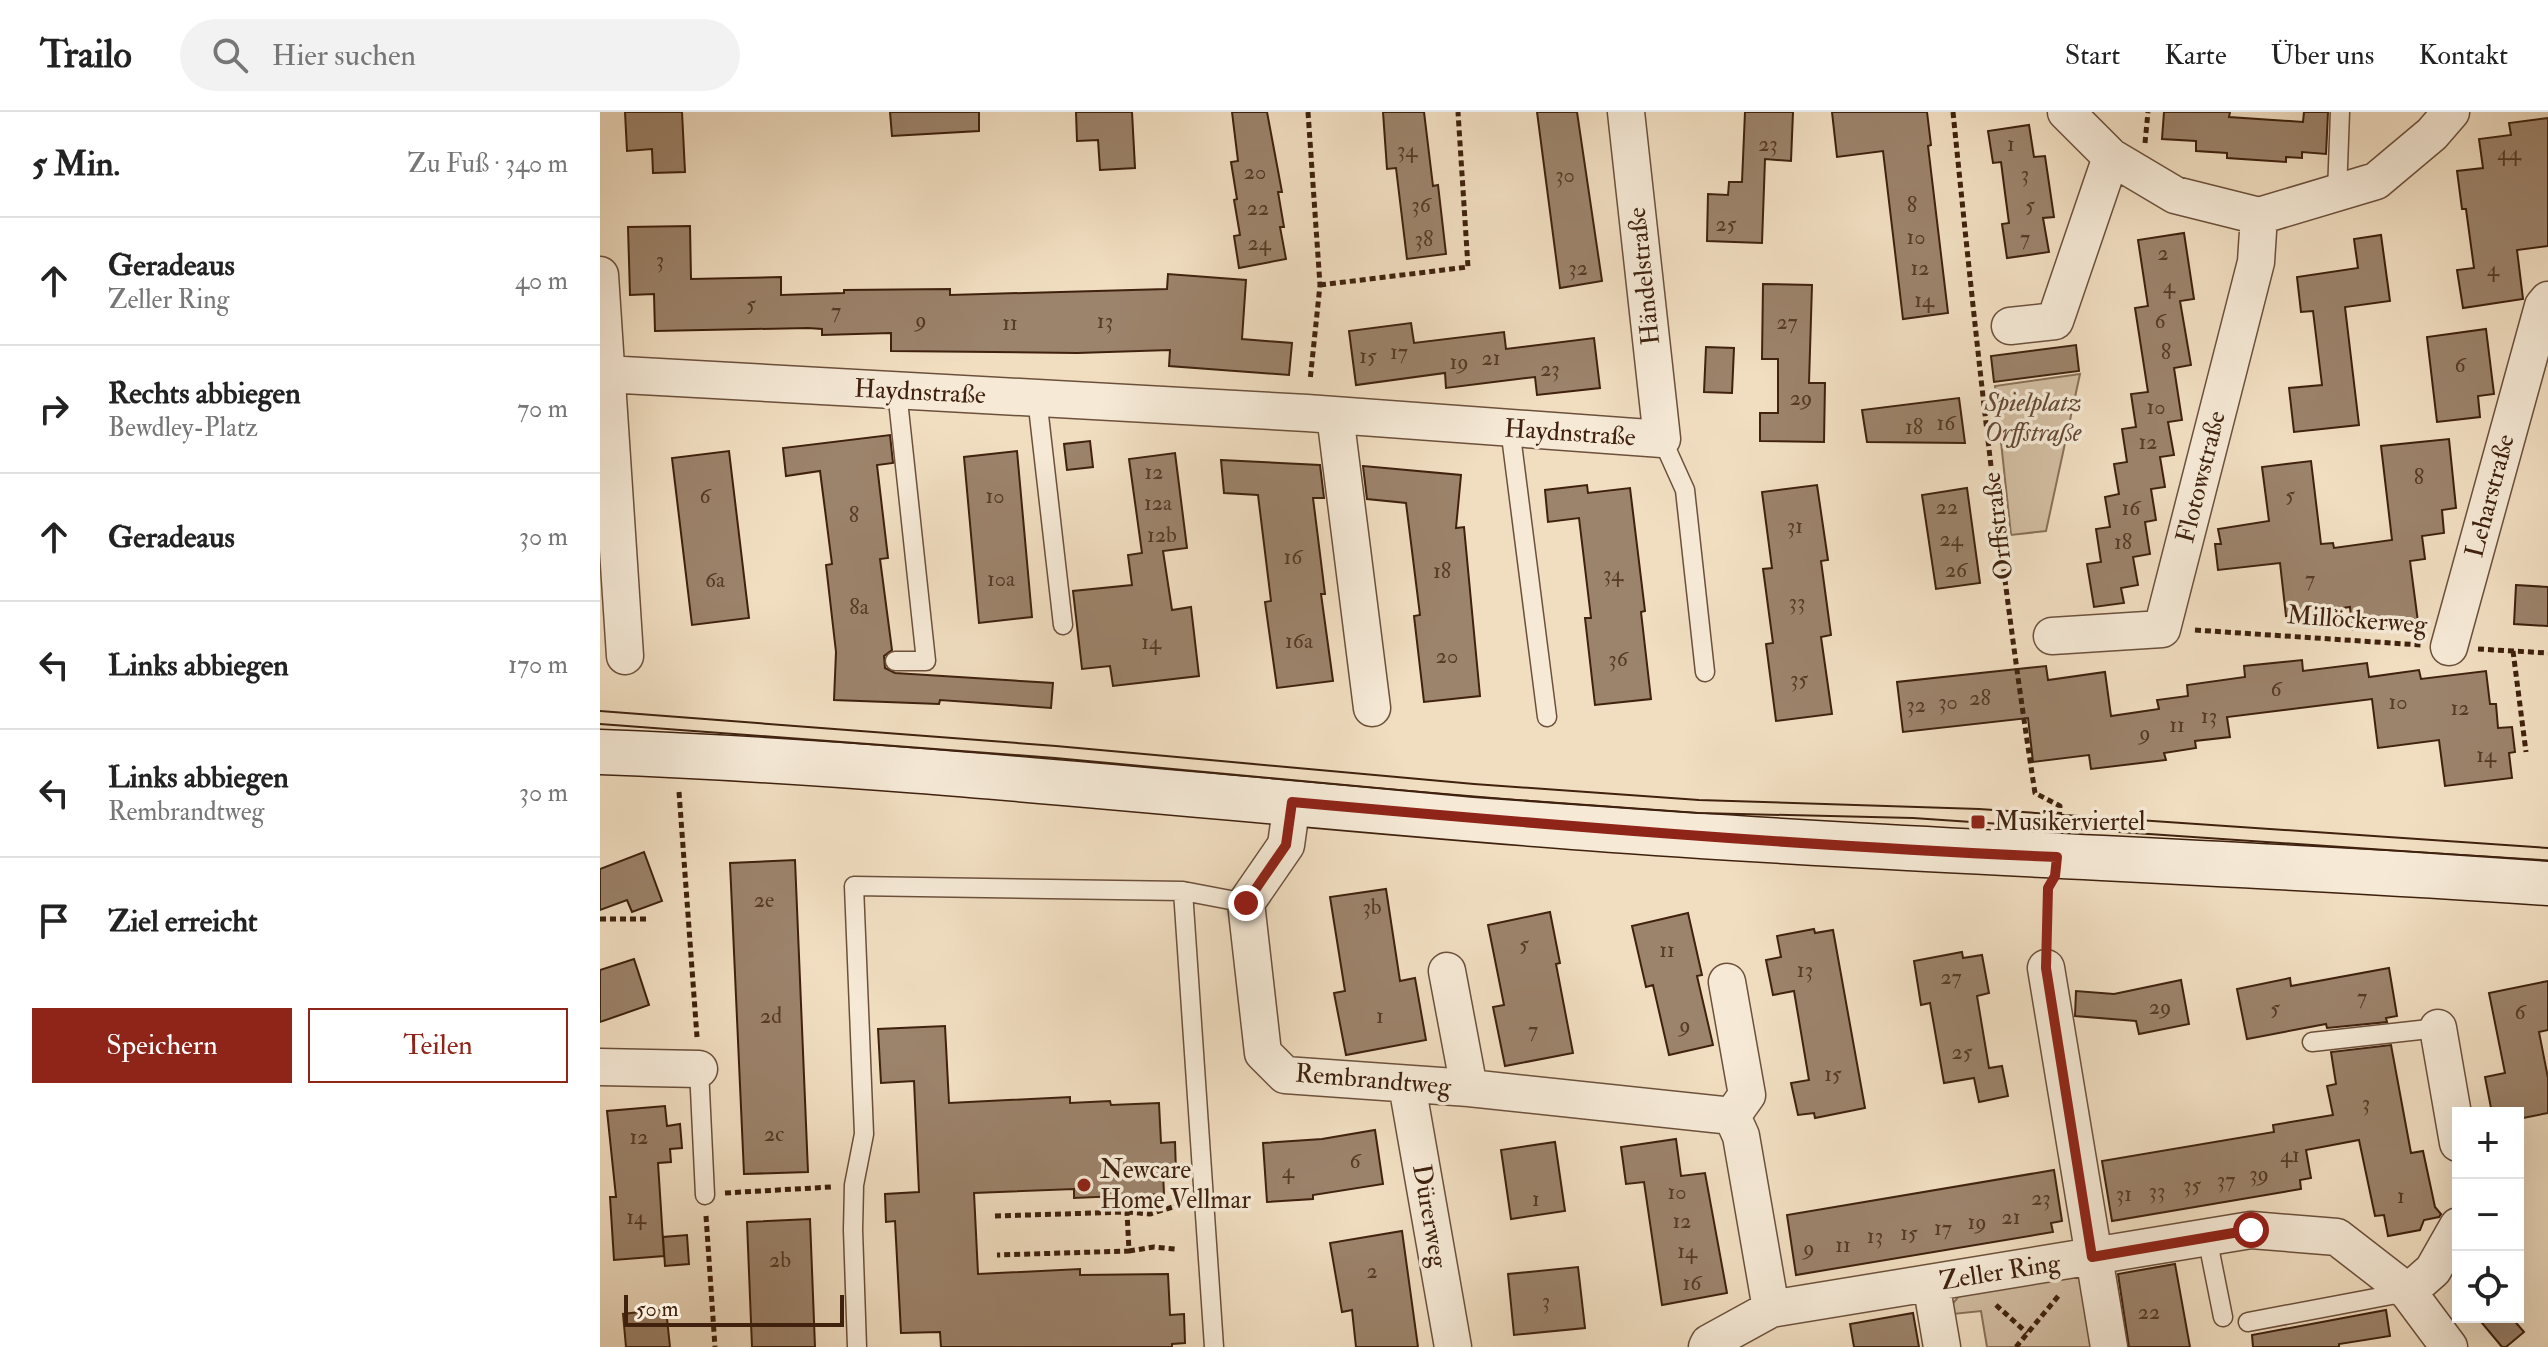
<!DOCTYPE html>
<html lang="de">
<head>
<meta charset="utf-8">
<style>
	body { margin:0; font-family:"IM FELL Double Pica",serif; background:#f2f2f2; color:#222 }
	.controls { position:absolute; right:24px; bottom:24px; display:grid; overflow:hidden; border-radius:0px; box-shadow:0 8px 32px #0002 }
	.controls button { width:72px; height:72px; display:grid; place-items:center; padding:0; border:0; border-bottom:2px solid #e0e0e0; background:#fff; color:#222; font:40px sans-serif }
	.scale { position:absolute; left:24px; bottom:20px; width:220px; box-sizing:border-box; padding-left:8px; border:4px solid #3f210e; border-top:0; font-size:22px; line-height:28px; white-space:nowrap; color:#3f210e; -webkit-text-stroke:6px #f6ead7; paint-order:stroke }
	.stop { position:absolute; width:24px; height:24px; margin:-18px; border:6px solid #8f2418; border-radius:50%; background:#fff }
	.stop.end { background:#8f2418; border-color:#fff; box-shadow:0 2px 8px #0008 }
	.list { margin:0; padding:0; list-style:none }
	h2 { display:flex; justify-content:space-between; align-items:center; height:104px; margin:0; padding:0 32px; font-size:34px }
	h2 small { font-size:26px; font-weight:400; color:#767676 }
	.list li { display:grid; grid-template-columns:52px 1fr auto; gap:24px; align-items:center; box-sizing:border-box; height:128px; padding:0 32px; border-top:2px solid #e0e0e0 }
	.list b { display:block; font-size:30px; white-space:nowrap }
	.list p { margin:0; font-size:26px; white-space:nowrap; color:#767676 }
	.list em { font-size:26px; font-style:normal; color:#767676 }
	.actions { display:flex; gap:16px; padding:24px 32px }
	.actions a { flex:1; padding:18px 0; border:2px solid #8f2418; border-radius:0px; text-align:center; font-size:28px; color:#8f2418 }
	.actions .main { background:#8f2418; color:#fff }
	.icon { flex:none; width:44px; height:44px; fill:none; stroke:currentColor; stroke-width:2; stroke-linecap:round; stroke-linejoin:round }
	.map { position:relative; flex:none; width:1948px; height:1235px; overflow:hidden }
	header { display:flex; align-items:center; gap:48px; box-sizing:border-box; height:112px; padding:0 40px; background:#fff; border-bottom:2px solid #e0e0e0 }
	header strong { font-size:38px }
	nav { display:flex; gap:44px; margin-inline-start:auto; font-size:28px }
	.search { width:560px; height:72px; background:#f2f2f2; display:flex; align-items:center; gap:20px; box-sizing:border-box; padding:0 28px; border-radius:44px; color:#767676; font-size:30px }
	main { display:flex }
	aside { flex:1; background:#fff }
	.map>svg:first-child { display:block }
	.green { fill:#d3bea3; stroke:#897058; stroke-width:2 }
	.building { fill:#9c836b; stroke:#3f210e; stroke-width:2 }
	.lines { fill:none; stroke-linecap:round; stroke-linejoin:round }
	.service-casing { stroke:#6c503b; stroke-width:21 }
	.minor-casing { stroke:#6c503b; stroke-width:39 }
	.secondary-casing { stroke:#3f210e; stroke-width:47 }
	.path { stroke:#3f210e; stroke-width:5; stroke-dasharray:6 4; stroke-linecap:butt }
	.service { stroke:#f6ead7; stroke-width:18 }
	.minor { stroke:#f6ead7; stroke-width:36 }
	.secondary { stroke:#f6ead7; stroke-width:44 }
	.tram { stroke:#3f210e; stroke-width:2 }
	.route { stroke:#8f2418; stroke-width:10 }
	.poi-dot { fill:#8f2418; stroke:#f6ead7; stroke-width:3 }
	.labels { text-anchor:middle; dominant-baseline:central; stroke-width:7; stroke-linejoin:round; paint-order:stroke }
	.number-label { font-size:22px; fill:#563a25 }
	.street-label { font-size:26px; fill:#3f210e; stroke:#f6ead7 }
	.park-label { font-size:26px; font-style:italic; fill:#644833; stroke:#f6ead7 }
	.poi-label { font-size:26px; fill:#3f210e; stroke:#f6ead7; text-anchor:start }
</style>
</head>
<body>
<header>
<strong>Trailo</strong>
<div class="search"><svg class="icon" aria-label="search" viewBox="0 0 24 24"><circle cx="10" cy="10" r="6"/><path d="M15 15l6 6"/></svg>Hier suchen</div>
<nav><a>Start</a><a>Karte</a><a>Über uns</a><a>Kontakt</a></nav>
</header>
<main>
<aside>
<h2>5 Min.<small>Zu Fuß · 340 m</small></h2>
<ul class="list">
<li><svg class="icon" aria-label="ahead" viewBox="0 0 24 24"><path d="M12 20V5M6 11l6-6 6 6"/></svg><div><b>Geradeaus</b><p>Zeller Ring</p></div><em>40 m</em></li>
<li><svg class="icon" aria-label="right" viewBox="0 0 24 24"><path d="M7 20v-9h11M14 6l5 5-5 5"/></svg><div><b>Rechts abbiegen</b><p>Bewdley-Platz</p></div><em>70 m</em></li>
<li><svg class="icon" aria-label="ahead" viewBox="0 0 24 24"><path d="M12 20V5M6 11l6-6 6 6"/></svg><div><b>Geradeaus</b></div><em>30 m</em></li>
<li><svg class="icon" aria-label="left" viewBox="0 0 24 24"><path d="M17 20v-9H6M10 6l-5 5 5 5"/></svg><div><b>Links abbiegen</b></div><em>170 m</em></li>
<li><svg class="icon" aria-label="left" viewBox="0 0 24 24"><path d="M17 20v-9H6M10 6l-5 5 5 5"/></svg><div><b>Links abbiegen</b><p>Rembrandtweg</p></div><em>30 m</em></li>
<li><svg class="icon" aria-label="arrive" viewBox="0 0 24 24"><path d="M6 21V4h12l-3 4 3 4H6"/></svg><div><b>Ziel erreicht</b></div></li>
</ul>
<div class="actions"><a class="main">Speichern</a><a>Teilen</a></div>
</aside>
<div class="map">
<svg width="1948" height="1235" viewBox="0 0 1948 1235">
	<rect width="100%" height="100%" fill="#f1dec1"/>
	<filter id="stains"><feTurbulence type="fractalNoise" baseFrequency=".0025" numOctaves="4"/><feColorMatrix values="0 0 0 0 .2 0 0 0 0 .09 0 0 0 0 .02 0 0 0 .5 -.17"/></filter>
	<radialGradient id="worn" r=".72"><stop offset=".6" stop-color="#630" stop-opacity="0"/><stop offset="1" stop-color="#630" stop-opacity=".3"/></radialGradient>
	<!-- green -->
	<path class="green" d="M1480,262L1446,419L1411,423L1395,274Z
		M1494,1156L1504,1235H1387L1381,1199L1353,1202L1350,1195L1363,1179Z"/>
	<!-- building -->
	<path class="building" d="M25,0H82L85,60L53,61L52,37L27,39Z
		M290,0H379V19L292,24Z
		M476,0H532L535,56L500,58L498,28L477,29Z
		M632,0H667L682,80H678L684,115H680L686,147L639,156L634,124L640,123L634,88L637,87L631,50L638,49Z
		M783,0H824L833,74L838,73L846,142L807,147L796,56L787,57Z
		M937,0H977L1002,169L960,176Z
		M1145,0H1193L1191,49L1165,47L1162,131L1107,129L1108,82L1128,83L1129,70H1142Z
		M1232,0H1327L1331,33L1328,34L1348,201L1303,207L1283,39L1237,45Z
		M1564,0H1630L1629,5L1703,10L1704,0H1728L1726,42L1702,40V46L1686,45V50L1627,46V41L1596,39V29L1562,27Z
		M1948,6V134L1917,138L1923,187L1863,196L1857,158L1874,156L1866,97H1862L1857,59L1883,56L1879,27L1911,23L1909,11Z
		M1429,13L1434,45L1445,44L1454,105L1443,106L1449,140L1407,146L1402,112L1409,111L1405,81L1401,50L1393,51L1388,19Z
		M90,114L91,167L181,165V183L244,181V178L350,177V183L567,177L568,162L646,168L642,227L692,231L689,263L569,254L570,238L477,241L291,239V221L222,223V217L208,216L55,219L54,182L30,183L28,115Z
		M1584,121L1594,187L1580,189L1591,253L1574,256L1582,308L1568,310L1574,343L1560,345L1565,375L1551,377L1556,408L1545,410L1550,442L1533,445L1538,473L1521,476L1524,491L1494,495L1487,452L1501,450L1496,417L1510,415L1505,385L1519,382L1514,352L1527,350L1522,317L1536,315L1531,282L1548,280L1535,196L1548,194L1538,128Z
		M1781,123L1790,189L1745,195L1759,313L1694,320L1689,276L1722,273L1713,199L1701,200L1697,165L1758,156L1754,127Z
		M1163,172L1212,173L1209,271H1225L1224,330L1160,329V301H1178V247H1162Z
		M811,211L814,231L904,220L906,237L994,226L1000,276L937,283L935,265L846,276L845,261L756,273L749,219Z
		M1886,217L1894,282L1878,284L1880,305L1837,310L1827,225Z
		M1476,233L1479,259L1394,270L1391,244Z
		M1106,235L1134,236L1132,281L1104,280Z
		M1359,286L1365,331L1267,330L1262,298Z
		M290,323L293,351L277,353L288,446L280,447L292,538L284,544L285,556L295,561L453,571L451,596L340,588L339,592L234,588L236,540L226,453L232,452L220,359L186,364L183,336Z
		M1849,327L1856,396L1842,398L1844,421L1822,424L1825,447L1810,449L1818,510L1752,518L1750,495L1686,504L1680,451L1618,458L1615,432H1621L1618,417L1669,409L1662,355L1711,349L1721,432L1733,431L1734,436L1792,428L1781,334Z
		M490,329L493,355L467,358L464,332Z
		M129,339L149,506L92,513L72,346Z
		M417,339L432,505L379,511L364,345Z
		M575,341L587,436L563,439L572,498L591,495L599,564L513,574L510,554L482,557L473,479L532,473L528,443L542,441L529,347Z
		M621,348L720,353L724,386H713L725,482H721L733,569L677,576L665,490L671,489L658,383L624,381Z
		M763,354L861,363L856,416L864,415L880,584L824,590L814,504L820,503L806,391L767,387Z
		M987,373L988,381L1030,376L1045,499L1041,500L1051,587L995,593L985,506H991L979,406L948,410L945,378Z
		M1217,373L1228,448L1221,449L1231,523L1221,525L1232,602L1176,609L1166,532L1173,531L1163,457L1172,456L1162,380Z
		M1367,376L1380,471L1336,477L1322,383Z
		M1916,473L1948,475V514L1914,512Z
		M1702,548L1703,559L1767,551L1769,565L1819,558L1821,567L1886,559L1890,592H1896L1898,616L1912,615L1915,640L1909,641L1912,666L1845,674L1839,628L1778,636L1772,587L1627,605L1630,625L1595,629L1596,636L1564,641L1566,648L1491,657L1489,643L1433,650L1428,606L1303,620L1297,570L1446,554L1448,568L1505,560L1511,604L1559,597L1557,588L1588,584L1587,573L1645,565L1644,554Z
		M44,740L62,789L32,800L27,788L0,798V757Z
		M195,748L208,1060L144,1062L130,751Z
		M786,777L800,869L815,866L826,928L746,943L734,881L745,879L730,785Z
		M950,800L960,851L956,852L973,941L905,954L893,895L904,893L888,813Z
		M1088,801L1102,863L1097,864L1113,933L1069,943L1053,873L1046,875L1032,814Z
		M1214,817L1215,821L1233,818L1265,996L1215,1006L1214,1001L1198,1003L1191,971L1209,968L1194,879L1173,883L1166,848L1181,845L1177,824Z
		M1362,840L1363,846L1382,843L1389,881L1377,884L1389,956L1402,954L1408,984L1379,990L1374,966L1344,971L1330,891L1321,893L1314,849Z
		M34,847L49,893L0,910V858Z
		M1789,856L1797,904L1786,906L1787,910L1727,916L1726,912L1647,927L1637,877L1690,866L1691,874Z
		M1581,868L1589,912L1539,922L1536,909L1475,904L1476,879L1514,882Z
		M1948,869V918L1939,920L1948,966V1001L1918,1007V1001H1892L1885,965L1905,961L1889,881Z
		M345,914L349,991L470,985V991L510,989L511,993L559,991L561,1031L575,1030L576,1060L563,1061L564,1082L474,1086V1077L374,1081L378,1162L480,1157V1163L568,1162L570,1203L584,1202L585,1231L572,1232V1235H341L340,1220L301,1221L295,1109L286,1110L285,1082L319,1080L314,969L281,971L278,917Z
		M1791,933L1811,1041L1823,1039L1835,1095L1841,1102L1839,1105L1824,1108L1820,1118L1788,1124L1784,1103L1775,1104L1759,1028L1706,1038L1711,1066L1700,1068L1701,1077L1512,1109L1502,1049L1674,1020L1673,1013L1733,1003L1727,974L1736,972L1731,940Z
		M65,994L67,1014L80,1012L82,1036L70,1037L71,1050L58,1051L64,1144L14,1148L10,1085H16L7,999Z
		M775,1018L783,1072L713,1083V1087L667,1090L663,1031L722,1027Z
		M1076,1027L1081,1064L1105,1061L1127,1181L1062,1193L1044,1070L1026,1072L1021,1035Z
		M955,1030L965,1099L911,1107L901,1038Z
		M1454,1058L1462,1109L1451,1111L1453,1120L1196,1163L1187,1103Z
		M210,1107L215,1235H152L147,1110Z
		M802,1119L818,1235H756L752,1198L742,1200L730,1131Z
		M87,1123L89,1152L65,1154L63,1125Z
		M1575,1152L1590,1235H1529L1518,1162Z
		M978,1155L985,1216L914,1223L908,1162Z
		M66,1197L70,1235H26L23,1202Z
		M1786,1198L1790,1224L1739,1232V1235H1653L1652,1223Z
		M1313,1201L1319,1235H1254L1250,1212Z
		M1877,1205H1911L1924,1220L1906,1235H1902Z"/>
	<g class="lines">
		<defs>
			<path id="service" d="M1737,81L1740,0
				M437,286L463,513
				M910,316L947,605
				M1062,327L1085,378L1105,560
				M295,549H326L297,279
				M583,779L614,1235
				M1712,930L1838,916
				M99,957L105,1083
				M1607,1125L1623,1205
				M1648,1210L1807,1180
				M257,1235L253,1118L254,1073L264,1022L254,774L583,779L646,791"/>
			<path id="minor" d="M1466,0L1511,45L1575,83L1659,104L1776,69L1832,22L1851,0
				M0,163L25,544
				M1410,214L1455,209L1511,45
				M5,262L707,301L1062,327L1026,0
				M735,303L772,596
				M1452,524L1562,517L1656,150L1659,104
				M1849,535L1943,194L1948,188
				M692,690L686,733L646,791L663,941L685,963L869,976L1132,1004L1141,1024L1171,1197
				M1446,856L1509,1235
				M847,859L869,976
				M1127,870L1147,983L1132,1004
				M1838,916L1858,1031
				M0,955L99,957
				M807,973L853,1235
				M1331,1171L1342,1235
				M1808,1180L1833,1158L1858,1114
				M1107,1235L1109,1231L1171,1197L1651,1118L1737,1125L1808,1180L1849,1235"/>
			<path id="secondary" d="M0,640C330,652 659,692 988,716C1308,740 1628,749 1948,771"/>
		</defs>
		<!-- service casing -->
		<use href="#service" class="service-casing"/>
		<!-- minor casing -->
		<use href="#minor" class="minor-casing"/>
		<!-- secondary casing -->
		<use href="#secondary" class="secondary-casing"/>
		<!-- path -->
		<path class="path" d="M708,0L720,173L710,269
			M1353,0C1376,228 1400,455 1435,681L1460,694L1459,709
			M1545,31L1548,0
			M720,173L868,155L858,0
			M1595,518L1821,533
			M1878,537L1948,541
			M1913,539L1926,640
			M79,680L97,925
			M0,807H49
			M1446,827L1448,777
			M125,1081L231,1075
			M527,1100L550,1102L576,1094L578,1088
			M106,1104L115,1235
			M395,1104L527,1100L529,1139L397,1143
			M529,1139L554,1135L575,1137
			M1396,1193L1427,1221
			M1416,1235L1460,1182"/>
		<!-- service -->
		<use href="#service" class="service"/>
		<!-- minor -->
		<use href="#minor" class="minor"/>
		<!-- secondary -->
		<use href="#secondary" class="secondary"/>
		<!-- tram -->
		<path class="tram" d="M0,599L456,634L874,672L1099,688L1379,697L1948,736
			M0,612L455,646L873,685L1098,701L1313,706L1948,749"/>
	</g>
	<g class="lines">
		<!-- route -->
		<path class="route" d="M646,791L686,733L692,690C947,713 1201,734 1457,745L1455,764L1448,776L1446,856L1492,1145L1651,1118"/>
	</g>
	<!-- markers -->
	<g class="poi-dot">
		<rect x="1370" y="702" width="16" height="16" rx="4"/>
		<circle cx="484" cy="1073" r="8"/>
	</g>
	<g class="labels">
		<!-- number labels -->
		<g class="number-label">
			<text x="1168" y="32">23</text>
			<text x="1411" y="32">1</text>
			<text x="807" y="38">34</text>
			<text x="1909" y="41">44</text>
			<text x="655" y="60">20</text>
			<text x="1425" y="62">3</text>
			<text x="965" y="63">30</text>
			<text x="821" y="93">36</text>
			<text x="1312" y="93">8</text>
			<text x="1430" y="93">5</text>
			<text x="658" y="96">22</text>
			<text x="1126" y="112">25</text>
			<text x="1316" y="125">10</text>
			<text x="1425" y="126">7</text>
			<text x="824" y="127">38</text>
			<text x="659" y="131">24</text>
			<text x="1563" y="141">2</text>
			<text x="60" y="148">3</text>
			<text x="978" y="156">32</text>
			<text x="1320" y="156">12</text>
			<text x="1893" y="157">4</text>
			<text x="1569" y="174">4</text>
			<text x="1324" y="188">14</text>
			<text x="151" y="192">5</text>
			<text x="236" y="199">7</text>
			<text x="321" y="208">9</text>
			<text x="505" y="209">13</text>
			<text x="1560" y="209">6</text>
			<text x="1187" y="210">27</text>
			<text x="410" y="211">11</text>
			<text x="799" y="240">17</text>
			<text x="1566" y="240">8</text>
			<text x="768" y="244">15</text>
			<text x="891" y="246">21</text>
			<text x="859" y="250">19</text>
			<text x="1860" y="253">6</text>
			<text x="950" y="257">23</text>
			<text x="1201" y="286">29</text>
			<text x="1556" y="295">10</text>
			<text x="1346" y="311">16</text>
			<text x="1314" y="315">18</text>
			<text x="1548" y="330">12</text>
			<text x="554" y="360">12</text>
			<text x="1819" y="365">8</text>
			<text x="1690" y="383">5</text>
			<text x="105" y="384">6</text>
			<text x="395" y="384">10</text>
			<text x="558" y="391">12a</text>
			<text x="1347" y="395">22</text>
			<text x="1531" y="396">16</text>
			<text x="254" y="403">8</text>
			<text x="1195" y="414">31</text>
			<text x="562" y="423">12b</text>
			<text x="1351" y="427">24</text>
			<text x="1523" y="430">18</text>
			<text x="693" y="445">16</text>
			<text x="1356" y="458">26</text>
			<text x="842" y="459">18</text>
			<text x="1013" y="462">34</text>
			<text x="401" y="467">10a</text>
			<text x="1710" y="467">7</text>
			<text x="115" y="468">6a</text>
			<text x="1197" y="490">33</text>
			<text x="259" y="495">8a</text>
			<text x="699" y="529">16a</text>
			<text x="551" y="530">14</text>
			<text x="847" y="544">20</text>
			<text x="1018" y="547">36</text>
			<text x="1199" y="567">35</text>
			<text x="1676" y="577">6</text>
			<text x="1380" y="586">28</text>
			<text x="1348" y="590">30</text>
			<text x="1798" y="590">10</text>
			<text x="1316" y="593">32</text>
			<text x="1860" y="596">12</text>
			<text x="1609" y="604">13</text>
			<text x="1577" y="613">11</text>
			<text x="1545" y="621">9</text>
			<text x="1886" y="643">14</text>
			<text x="164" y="788">2e</text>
			<text x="772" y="795">3b</text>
			<text x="924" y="832">5</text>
			<text x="1067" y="838">11</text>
			<text x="1205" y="858">13</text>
			<text x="1351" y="865">27</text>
			<text x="1762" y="885">7</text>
			<text x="1560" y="895">29</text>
			<text x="1675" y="896">5</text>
			<text x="1920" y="900">6</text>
			<text x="171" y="904">2d</text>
			<text x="780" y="904">1</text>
			<text x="1085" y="913">9</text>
			<text x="933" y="918">7</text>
			<text x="1362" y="940">25</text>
			<text x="1233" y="962">15</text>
			<text x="1766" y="991">3</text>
			<text x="174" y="1022">2c</text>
			<text x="39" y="1025">12</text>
			<text x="1690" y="1043">41</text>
			<text x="755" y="1049">6</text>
			<text x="688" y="1059">4</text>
			<text x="1659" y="1062">39</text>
			<text x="1626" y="1068">37</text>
			<text x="1592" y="1073">35</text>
			<text x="1557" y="1079">33</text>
			<text x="1077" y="1080">10</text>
			<text x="1524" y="1082">31</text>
			<text x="1801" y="1084">1</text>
			<text x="1441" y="1086">23</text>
			<text x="936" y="1087">1</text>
			<text x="36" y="1105">14</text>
			<text x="1411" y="1105">21</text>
			<text x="1082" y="1109">12</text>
			<text x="1377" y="1110">19</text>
			<text x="1343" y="1116">17</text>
			<text x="1309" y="1121">15</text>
			<text x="1275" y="1124">13</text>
			<text x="1243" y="1133">11</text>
			<text x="1209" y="1136">9</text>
			<text x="1087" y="1139">14</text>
			<text x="180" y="1148">2b</text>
			<text x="772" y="1159">2</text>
			<text x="1092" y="1171">16</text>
			<text x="946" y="1189">3</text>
			<text x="1549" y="1200">22</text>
		</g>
		<!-- street labels -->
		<g class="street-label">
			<text transform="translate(1044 164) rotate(-96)">Händelstraße</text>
			<text transform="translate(320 280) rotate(3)">Haydnstraße</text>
			<text transform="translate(970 321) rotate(4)">Haydnstraße</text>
			<text transform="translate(1601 365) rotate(-76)">Flotowstraße</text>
			<text transform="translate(1890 384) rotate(-75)">Leharstraße</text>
			<text transform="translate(1398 414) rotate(-97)">Orffstraße</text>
			<text transform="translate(1757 508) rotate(4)">Millöckerweg</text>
			<text transform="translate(773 968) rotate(5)">Rembrandtweg</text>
			<text transform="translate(830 1104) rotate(80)">Dürerweg</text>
			<text transform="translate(1400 1160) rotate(-9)">Zeller Ring</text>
		</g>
		<!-- park labels -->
		<g class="park-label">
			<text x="1433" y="291">Spielplatz<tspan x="1433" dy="30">Orffstraße</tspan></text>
		</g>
		<!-- poi labels -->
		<g class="poi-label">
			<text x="1394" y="710">Musikerviertel</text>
			<text x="500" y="1058">Newcare<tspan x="500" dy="30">Home Vellmar</tspan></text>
		</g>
	</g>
	<rect width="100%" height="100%" filter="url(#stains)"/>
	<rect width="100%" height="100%" fill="url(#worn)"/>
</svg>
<div class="controls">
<button>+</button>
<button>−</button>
<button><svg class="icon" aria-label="locate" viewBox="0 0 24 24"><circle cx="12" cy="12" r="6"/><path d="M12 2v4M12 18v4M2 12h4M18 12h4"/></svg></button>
</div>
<div class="scale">50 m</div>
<div class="stop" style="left:1651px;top:1118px"></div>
<div class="stop end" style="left:646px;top:791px"></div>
</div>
</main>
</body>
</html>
